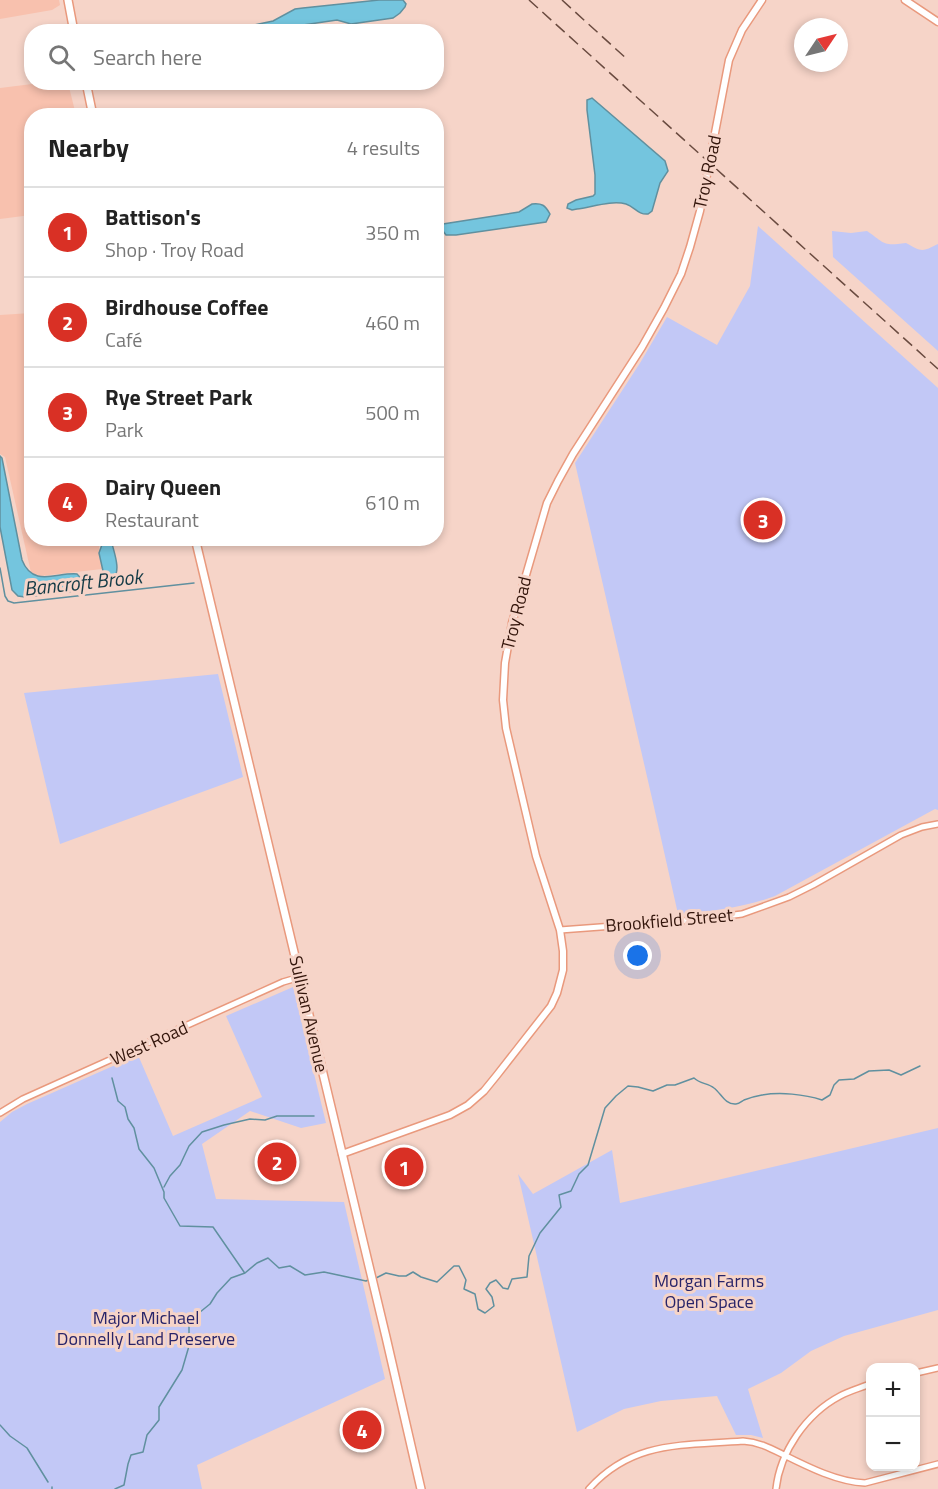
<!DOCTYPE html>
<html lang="en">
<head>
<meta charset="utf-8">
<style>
	body { margin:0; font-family:"Titillium Web",sans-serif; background:#f6f6f6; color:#222 }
	.controls { position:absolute; right:18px; bottom:18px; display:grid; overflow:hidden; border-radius:12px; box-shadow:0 3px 9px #0003 }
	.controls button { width:54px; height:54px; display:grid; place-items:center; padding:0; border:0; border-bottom:2px solid #e0e0e0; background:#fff; color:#222; font:30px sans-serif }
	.compass { position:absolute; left:794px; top:18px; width:54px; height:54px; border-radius:50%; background:#fff; box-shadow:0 3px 9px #0003; rotate:55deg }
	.you { position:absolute; left:638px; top:956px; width:21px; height:21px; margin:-15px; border:4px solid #fff; border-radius:50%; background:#1a73e8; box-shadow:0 0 0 9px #1a73e833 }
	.badge { display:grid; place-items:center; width:39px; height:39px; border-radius:50%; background:#d93025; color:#fff; font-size:20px; font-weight:700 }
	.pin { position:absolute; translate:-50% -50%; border:3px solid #fff; box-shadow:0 2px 6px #0006 }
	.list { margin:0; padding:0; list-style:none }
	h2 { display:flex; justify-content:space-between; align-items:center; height:78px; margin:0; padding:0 24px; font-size:26px }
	h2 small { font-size:20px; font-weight:400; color:#767676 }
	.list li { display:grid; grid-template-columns:39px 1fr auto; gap:18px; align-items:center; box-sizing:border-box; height:90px; padding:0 24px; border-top:2px solid #e0e0e0 }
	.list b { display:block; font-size:22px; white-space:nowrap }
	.list p { margin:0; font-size:20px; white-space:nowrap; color:#767676 }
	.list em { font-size:20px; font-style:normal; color:#767676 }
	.icon { flex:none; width:33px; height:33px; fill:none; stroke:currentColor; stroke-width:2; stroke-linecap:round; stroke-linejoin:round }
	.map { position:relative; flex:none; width:938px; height:1489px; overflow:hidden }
	.search { position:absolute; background:#fff; box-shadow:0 3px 9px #0003; left:24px; top:24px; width:420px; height:66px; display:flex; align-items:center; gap:15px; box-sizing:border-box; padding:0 21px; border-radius:24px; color:#767676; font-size:22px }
	.panel { position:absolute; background:#fff; box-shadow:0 3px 9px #0003; left:24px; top:108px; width:420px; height:438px; border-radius:24px }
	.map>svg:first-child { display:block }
	.built { fill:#f8c1ae }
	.green { fill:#c2c8f6 }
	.water { fill:#74c5de; stroke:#60909f; stroke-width:1.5 }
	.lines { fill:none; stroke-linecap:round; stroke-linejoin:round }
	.stream { stroke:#60909f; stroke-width:1.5 }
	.minor-casing { stroke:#e9997d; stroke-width:8 }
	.tertiary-casing { stroke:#e9997d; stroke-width:9 }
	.secondary-casing { stroke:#e9997d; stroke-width:10 }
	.minor { stroke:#fff; stroke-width:5 }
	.tertiary { stroke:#fff; stroke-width:6 }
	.secondary { stroke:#fff; stroke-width:7 }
	.rail { stroke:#6a4b40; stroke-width:1.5; stroke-dasharray:12 6; stroke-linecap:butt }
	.labels { text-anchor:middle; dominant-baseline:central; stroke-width:6; stroke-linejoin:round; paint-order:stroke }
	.street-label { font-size:18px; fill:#33150b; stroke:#f6d4c8 }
	.park-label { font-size:18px; fill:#282469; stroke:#f6d4c8 }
	.water-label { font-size:20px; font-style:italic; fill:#163c47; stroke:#f6d4c8 }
</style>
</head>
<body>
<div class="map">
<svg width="938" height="1489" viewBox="0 0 938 1489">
	<rect width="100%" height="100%" fill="#f6d4c8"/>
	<!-- built -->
	<path class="built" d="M0,0H59L60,5L52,10L0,19Z
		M40,83H68L76,115L32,116L31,215L0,219V88Z
		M31,313L32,538L103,539L99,547L102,569L32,577L5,457L0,454V315Z"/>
	<!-- green -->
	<path class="green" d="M758,226L938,388V810L935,809L775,896C743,908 712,911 678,914L654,807L575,463L640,363L667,317L717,345L750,286Z
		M832,231L851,233L867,231C886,244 882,246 906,243C922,252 922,252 938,244V351L833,257Z
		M218,674L243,777L60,844L24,693Z
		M293,987L326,1123L301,1128L250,1111L202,1144L216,1199L344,1202L385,1379L197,1465L202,1489H0V1122L12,1112L27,1104L138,1055L173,1136L262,1097L226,1016Z
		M938,1128V1310L844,1336L811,1351L781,1373L748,1389L763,1438L751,1435H736L717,1396L661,1401L624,1409L577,1432L518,1174L533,1194L612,1150L620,1203Z"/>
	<!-- water -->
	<path class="water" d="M379,0H403L406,4L405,7L400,13L393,18L351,24L337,20L262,31H222L225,28L254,25L273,21L295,9L303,8Z
		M592,98L665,161L668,171L660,183L652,211L648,214C638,215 635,207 626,204C612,200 592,207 577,209L572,210L567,208L568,204L576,200L593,196L595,194V175L587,110V100Z
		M532,204C542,203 545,205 550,214L546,222L456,235H446L440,227L443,224L519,212Z
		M0,456L2,458L22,560C33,588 57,572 77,574C84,580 81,586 75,591L25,597L18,596L12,590L0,527Z
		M104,539H111C113,551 122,569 113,580H110L106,578L103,571L99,553Z"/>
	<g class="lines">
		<!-- stream -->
		<path class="stream" d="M0,568L5,596L8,601L14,603L194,583
			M112,1078L118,1101L125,1107L128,1119L134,1128L139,1149L154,1168L164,1192V1198L180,1226L213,1227L244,1272
			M164,1187L170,1176L180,1165L189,1146L202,1132L224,1125L250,1119L265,1120L277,1116H314
			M376,1278L386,1273L399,1276H406L413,1272L421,1277L437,1282L454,1266H459L466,1280L464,1289L475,1294L478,1309L485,1313L494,1306L492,1297L486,1289L490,1283L496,1280L503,1288L508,1289L512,1279L527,1277L529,1256L540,1233L561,1207L559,1195L571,1191L579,1174L588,1165L605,1108L616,1096L628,1086L638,1087L653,1091L667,1085H675L694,1078C700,1084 708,1083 714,1088C721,1093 725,1105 736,1104C739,1104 741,1102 744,1100C749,1098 756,1096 762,1095C780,1092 804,1094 822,1100L830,1095L834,1085L839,1080L854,1079L869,1071L889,1070L901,1075L920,1066
			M0,1425L10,1436L27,1448L48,1482
			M52,1487V1489
			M115,1489L124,1485L128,1464L131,1455L143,1452L147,1435L159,1420V1407L182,1370L189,1346V1321L210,1304L217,1293L231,1278L245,1273L257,1263L268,1258L279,1268L290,1266L305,1275L324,1272L366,1281L368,1280"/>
		<defs>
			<path id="minor" d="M560,930L694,920L742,914L789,897L813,885L901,835L922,827L938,824
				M0,1113L23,1099L283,982L300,977
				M916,1373L938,1368
				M589,1489C633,1440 683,1446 743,1441C759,1442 770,1448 784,1455C808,1467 838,1482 865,1483L938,1464
				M776,1489C780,1452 806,1414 840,1396C849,1391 860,1388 870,1384"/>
			<path id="tertiary" d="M905,0L938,22
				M342,1154L450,1115L468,1105L484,1091L497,1075L551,1006L557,993L563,970V951L560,930L536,856L506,728L503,700L505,663L512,623L547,503L558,481L573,454L642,347L664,308L681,274L690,247L700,211L729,60L742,30L762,0"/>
			<path id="secondary" d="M68,0L74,32
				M86,82L93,116
				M195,538L386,1337L421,1489"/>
		</defs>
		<!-- minor casing -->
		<use href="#minor" class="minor-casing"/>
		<!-- tertiary casing -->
		<use href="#tertiary" class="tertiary-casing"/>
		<!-- secondary casing -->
		<use href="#secondary" class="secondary-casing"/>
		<!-- minor -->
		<use href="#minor" class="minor"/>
		<!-- tertiary -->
		<use href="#tertiary" class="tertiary"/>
		<!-- secondary -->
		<use href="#secondary" class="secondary"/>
		<!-- rail -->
		<path class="rail" d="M529,0L938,369
			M562,0L628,60"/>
	</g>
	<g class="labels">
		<!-- street labels -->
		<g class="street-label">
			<text transform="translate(707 172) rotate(-78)">Troy Road</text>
			<text transform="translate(516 613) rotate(-76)">Troy Road</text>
			<text transform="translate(669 920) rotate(-5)">Brookfield Street</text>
			<text transform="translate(309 1014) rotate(77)">Sullivan Avenue</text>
			<text transform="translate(149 1043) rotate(-24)">West Road</text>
		</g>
		<!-- park labels -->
		<g class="park-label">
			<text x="709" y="1280">Morgan Farms<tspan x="709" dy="21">Open Space</tspan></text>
			<text x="146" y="1317">Major Michael<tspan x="146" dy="21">Donnelly Land Preserve</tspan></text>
		</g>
		<!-- water labels -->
		<g class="water-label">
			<text transform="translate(83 582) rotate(-6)">Bancroft Brook</text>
		</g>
	</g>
</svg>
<div class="controls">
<button>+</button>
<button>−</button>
</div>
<svg class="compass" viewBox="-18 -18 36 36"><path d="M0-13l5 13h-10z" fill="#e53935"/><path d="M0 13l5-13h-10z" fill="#767676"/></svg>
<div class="you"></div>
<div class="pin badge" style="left:404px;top:1167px">1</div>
<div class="pin badge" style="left:277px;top:1162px">2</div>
<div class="pin badge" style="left:763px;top:520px">3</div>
<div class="pin badge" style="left:362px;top:1430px">4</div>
<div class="search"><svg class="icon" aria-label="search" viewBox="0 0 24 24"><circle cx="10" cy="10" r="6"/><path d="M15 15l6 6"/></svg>Search here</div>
<section class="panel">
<h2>Nearby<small>4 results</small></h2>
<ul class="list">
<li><span class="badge">1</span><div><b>Battison's</b><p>Shop · Troy Road</p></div><em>350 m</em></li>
<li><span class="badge">2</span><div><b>Birdhouse Coffee</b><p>Café</p></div><em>460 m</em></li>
<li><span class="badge">3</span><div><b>Rye Street Park</b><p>Park</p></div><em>500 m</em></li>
<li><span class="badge">4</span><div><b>Dairy Queen</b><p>Restaurant</p></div><em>610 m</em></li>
</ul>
</section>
</div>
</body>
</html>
